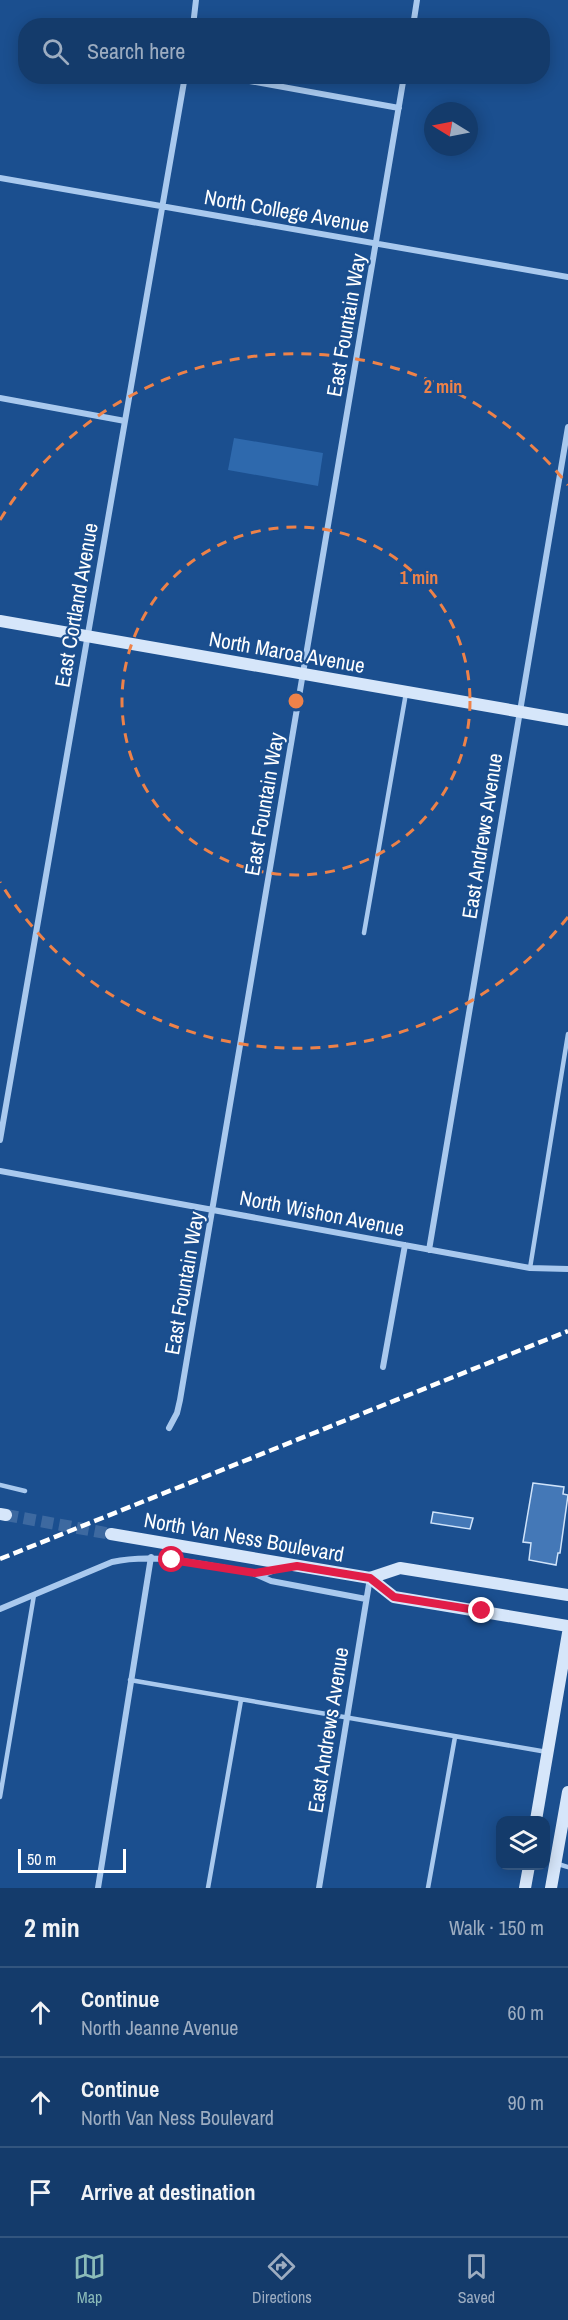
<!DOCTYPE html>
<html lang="en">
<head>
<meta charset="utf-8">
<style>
	body { margin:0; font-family:"Archivo Narrow",sans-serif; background:#1d4271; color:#f1f3f6 }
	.controls { position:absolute; right:18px; bottom:18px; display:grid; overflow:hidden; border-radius:12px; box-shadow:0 3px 15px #0003 }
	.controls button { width:54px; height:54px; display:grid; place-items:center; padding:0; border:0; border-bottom:2px solid #33557e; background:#143b6b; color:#f1f3f6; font:30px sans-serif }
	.compass { position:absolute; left:424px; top:102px; width:54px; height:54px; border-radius:50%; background:#143b6b; box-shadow:0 3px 15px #0003; rotate:280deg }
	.scale { position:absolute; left:18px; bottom:15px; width:108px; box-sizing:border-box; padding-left:6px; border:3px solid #fff; border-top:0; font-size:16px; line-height:21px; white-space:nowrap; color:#fff; -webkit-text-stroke:4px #1b4f8f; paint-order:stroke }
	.stop { position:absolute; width:18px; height:18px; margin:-14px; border:4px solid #e11d48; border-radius:50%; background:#fff }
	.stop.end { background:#e11d48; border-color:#fff; box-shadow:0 2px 6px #0008 }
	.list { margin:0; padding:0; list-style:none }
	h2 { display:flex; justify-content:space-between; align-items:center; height:78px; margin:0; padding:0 24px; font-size:26px }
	h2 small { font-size:20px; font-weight:400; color:#9dadc1 }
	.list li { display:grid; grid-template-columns:39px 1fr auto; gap:18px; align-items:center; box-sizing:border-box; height:90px; padding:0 24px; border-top:2px solid #33557e }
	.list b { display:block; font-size:22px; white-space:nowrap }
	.list p { margin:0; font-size:20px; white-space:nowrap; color:#9dadc1 }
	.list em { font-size:20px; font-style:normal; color:#9dadc1 }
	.icon { flex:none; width:33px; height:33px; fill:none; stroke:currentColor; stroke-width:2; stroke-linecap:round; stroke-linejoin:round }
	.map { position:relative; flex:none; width:568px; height:1888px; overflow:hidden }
	.search { position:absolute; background:#143b6b; box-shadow:0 3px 15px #0003; left:18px; right:18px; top:18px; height:66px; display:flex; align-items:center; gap:15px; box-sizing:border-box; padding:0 21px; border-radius:24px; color:#9dadc1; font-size:22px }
	.sheet { height:348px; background:#143b6b }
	nav { display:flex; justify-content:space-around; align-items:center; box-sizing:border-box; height:84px; border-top:2px solid #33557e; background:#143b6b; font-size:16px; color:#9dadc1 }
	nav a { display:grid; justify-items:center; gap:3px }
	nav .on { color:#8bbbb9 }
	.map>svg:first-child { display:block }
	.green { fill:#2e69ad }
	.building { fill:#4478b7; stroke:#cfe3fa; stroke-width:1.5 }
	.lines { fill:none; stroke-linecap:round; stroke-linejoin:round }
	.secondary-tunnel { stroke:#3d69a0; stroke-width:12; stroke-dasharray:12 6; stroke-linecap:butt }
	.lane { stroke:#a9c9ee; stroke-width:4.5 }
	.street { stroke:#a9c9ee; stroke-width:6 }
	.secondary { stroke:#d6e6fa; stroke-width:12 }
	.rail { stroke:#fff; stroke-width:4.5; stroke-dasharray:10 4.5; stroke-linecap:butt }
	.route { stroke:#e11d48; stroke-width:8 }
	.ring { fill:none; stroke:#ee8249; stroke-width:3; stroke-dasharray:10 8 }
	.labels { text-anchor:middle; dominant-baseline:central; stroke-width:4.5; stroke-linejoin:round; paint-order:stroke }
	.street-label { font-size:21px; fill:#fff; stroke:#1b4f8f }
	.centre { fill:#ee8249; stroke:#1b4f8f; stroke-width:3 }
	.ring-label { font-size:18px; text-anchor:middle; font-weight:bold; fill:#ee8249; stroke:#1b4f8f; stroke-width:4.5; stroke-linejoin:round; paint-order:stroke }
</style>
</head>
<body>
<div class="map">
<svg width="568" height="1888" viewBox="0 0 568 1888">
	<rect width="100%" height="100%" fill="#1b4f8f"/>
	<!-- green -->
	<path class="green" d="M234,438L323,453L318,486L228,470Z"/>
	<!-- building -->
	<path class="building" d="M533,1483L564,1487L563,1494L568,1495L560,1553H558L556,1565L529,1560L531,1543L523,1542Z
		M433,1512L473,1518L470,1529L431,1523Z"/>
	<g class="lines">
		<!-- secondary-tunnel -->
		<path class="secondary-tunnel" d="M6,1515L111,1534"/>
		<!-- lane -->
		<path class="lane" d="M364,933L406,693
			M530,1268L568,1034
			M0,1485L25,1491
			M130,1680L547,1752
			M0,1797L34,1595
			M558,1864L568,1867
			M208,1888L241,1700
			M428,1888L455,1737"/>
		<!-- street -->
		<path class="street" d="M193,26L196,0
			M413,26L417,0
			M222,76L399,108
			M0,178L568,277
			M0,398L125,421
			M0,1140L185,76
			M0,1171L530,1268L568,1269
			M429,1250L568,427
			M383,1367L405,1245
			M169,1428L177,1413L180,1400L404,76
			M255,1574L271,1581L366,1599
			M0,1609L112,1562C159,1552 208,1566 255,1573H267L284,1567
			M98,1888L151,1557
			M319,1888L370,1578"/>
		<!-- secondary -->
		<path class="secondary" d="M0,621L568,720
			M0,1514L6,1515
			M111,1534L370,1578L400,1568L568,1595
			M370,1578L394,1597L568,1626
			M536,1820L568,1633
			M525,1888L529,1866
			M551,1888L568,1792"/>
		<!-- rail -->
		<path class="rail" d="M0,1559L568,1331"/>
	</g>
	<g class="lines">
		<!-- route -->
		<path class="route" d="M172,1560L255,1573L297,1566L370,1578L394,1597L482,1611"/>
	</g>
	<!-- distance rings -->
	<g class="ring">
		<circle cx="296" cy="701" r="174"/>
		<path d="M568 917A347 347 0 0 1 0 882M0 520A347 347 0 0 1 568 485"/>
	</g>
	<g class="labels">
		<!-- street labels -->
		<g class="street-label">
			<text transform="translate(287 211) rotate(10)">North College Avenue</text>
			<text transform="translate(346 325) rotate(-80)">East Fountain Way</text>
			<text transform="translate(76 605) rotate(-80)">East Cortland Avenue</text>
			<text transform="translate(287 652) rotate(10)">North Maroa Avenue</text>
			<text transform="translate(264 804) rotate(-80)">East Fountain Way</text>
			<text transform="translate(482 836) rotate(-81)">East Andrews Avenue</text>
			<text transform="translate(322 1213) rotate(11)">North Wishon Avenue</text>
			<text transform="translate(184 1283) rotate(-80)">East Fountain Way</text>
			<text transform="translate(244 1537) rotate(10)">North Van Ness Boulevard</text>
			<text transform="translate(328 1730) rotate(-81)">East Andrews Avenue</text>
		</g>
	</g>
	<circle cx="296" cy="701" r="9" class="centre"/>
	<g class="ring-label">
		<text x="443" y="393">2 min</text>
		<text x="419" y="584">1 min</text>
	</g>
</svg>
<div class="controls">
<button><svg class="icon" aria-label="layers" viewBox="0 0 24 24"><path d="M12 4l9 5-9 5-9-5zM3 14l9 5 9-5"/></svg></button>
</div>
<svg class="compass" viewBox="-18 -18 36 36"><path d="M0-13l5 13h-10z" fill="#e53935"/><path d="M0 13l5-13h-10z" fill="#9dadc1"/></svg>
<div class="scale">50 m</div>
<div class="stop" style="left:172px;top:1560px"></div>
<div class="stop end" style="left:482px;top:1611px"></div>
<div class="search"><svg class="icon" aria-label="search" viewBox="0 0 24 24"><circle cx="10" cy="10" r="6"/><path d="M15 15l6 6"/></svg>Search here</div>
</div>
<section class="sheet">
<h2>2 min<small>Walk · 150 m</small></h2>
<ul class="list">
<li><svg class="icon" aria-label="ahead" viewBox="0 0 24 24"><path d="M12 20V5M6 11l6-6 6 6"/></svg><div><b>Continue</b><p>North Jeanne Avenue</p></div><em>60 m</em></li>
<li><svg class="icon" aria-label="ahead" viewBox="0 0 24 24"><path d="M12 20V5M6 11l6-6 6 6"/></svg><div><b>Continue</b><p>North Van Ness Boulevard</p></div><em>90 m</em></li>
<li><svg class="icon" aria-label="arrive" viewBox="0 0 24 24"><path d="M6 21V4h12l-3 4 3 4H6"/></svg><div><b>Arrive at destination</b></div></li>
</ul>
</section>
<nav>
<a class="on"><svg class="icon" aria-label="map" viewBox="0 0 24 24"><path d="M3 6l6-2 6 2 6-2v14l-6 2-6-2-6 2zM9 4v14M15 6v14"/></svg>Map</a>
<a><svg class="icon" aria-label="directions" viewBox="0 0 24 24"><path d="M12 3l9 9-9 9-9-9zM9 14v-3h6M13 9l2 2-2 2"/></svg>Directions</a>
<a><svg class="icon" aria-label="saved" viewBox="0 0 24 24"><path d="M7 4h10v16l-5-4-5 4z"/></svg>Saved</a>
</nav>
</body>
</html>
